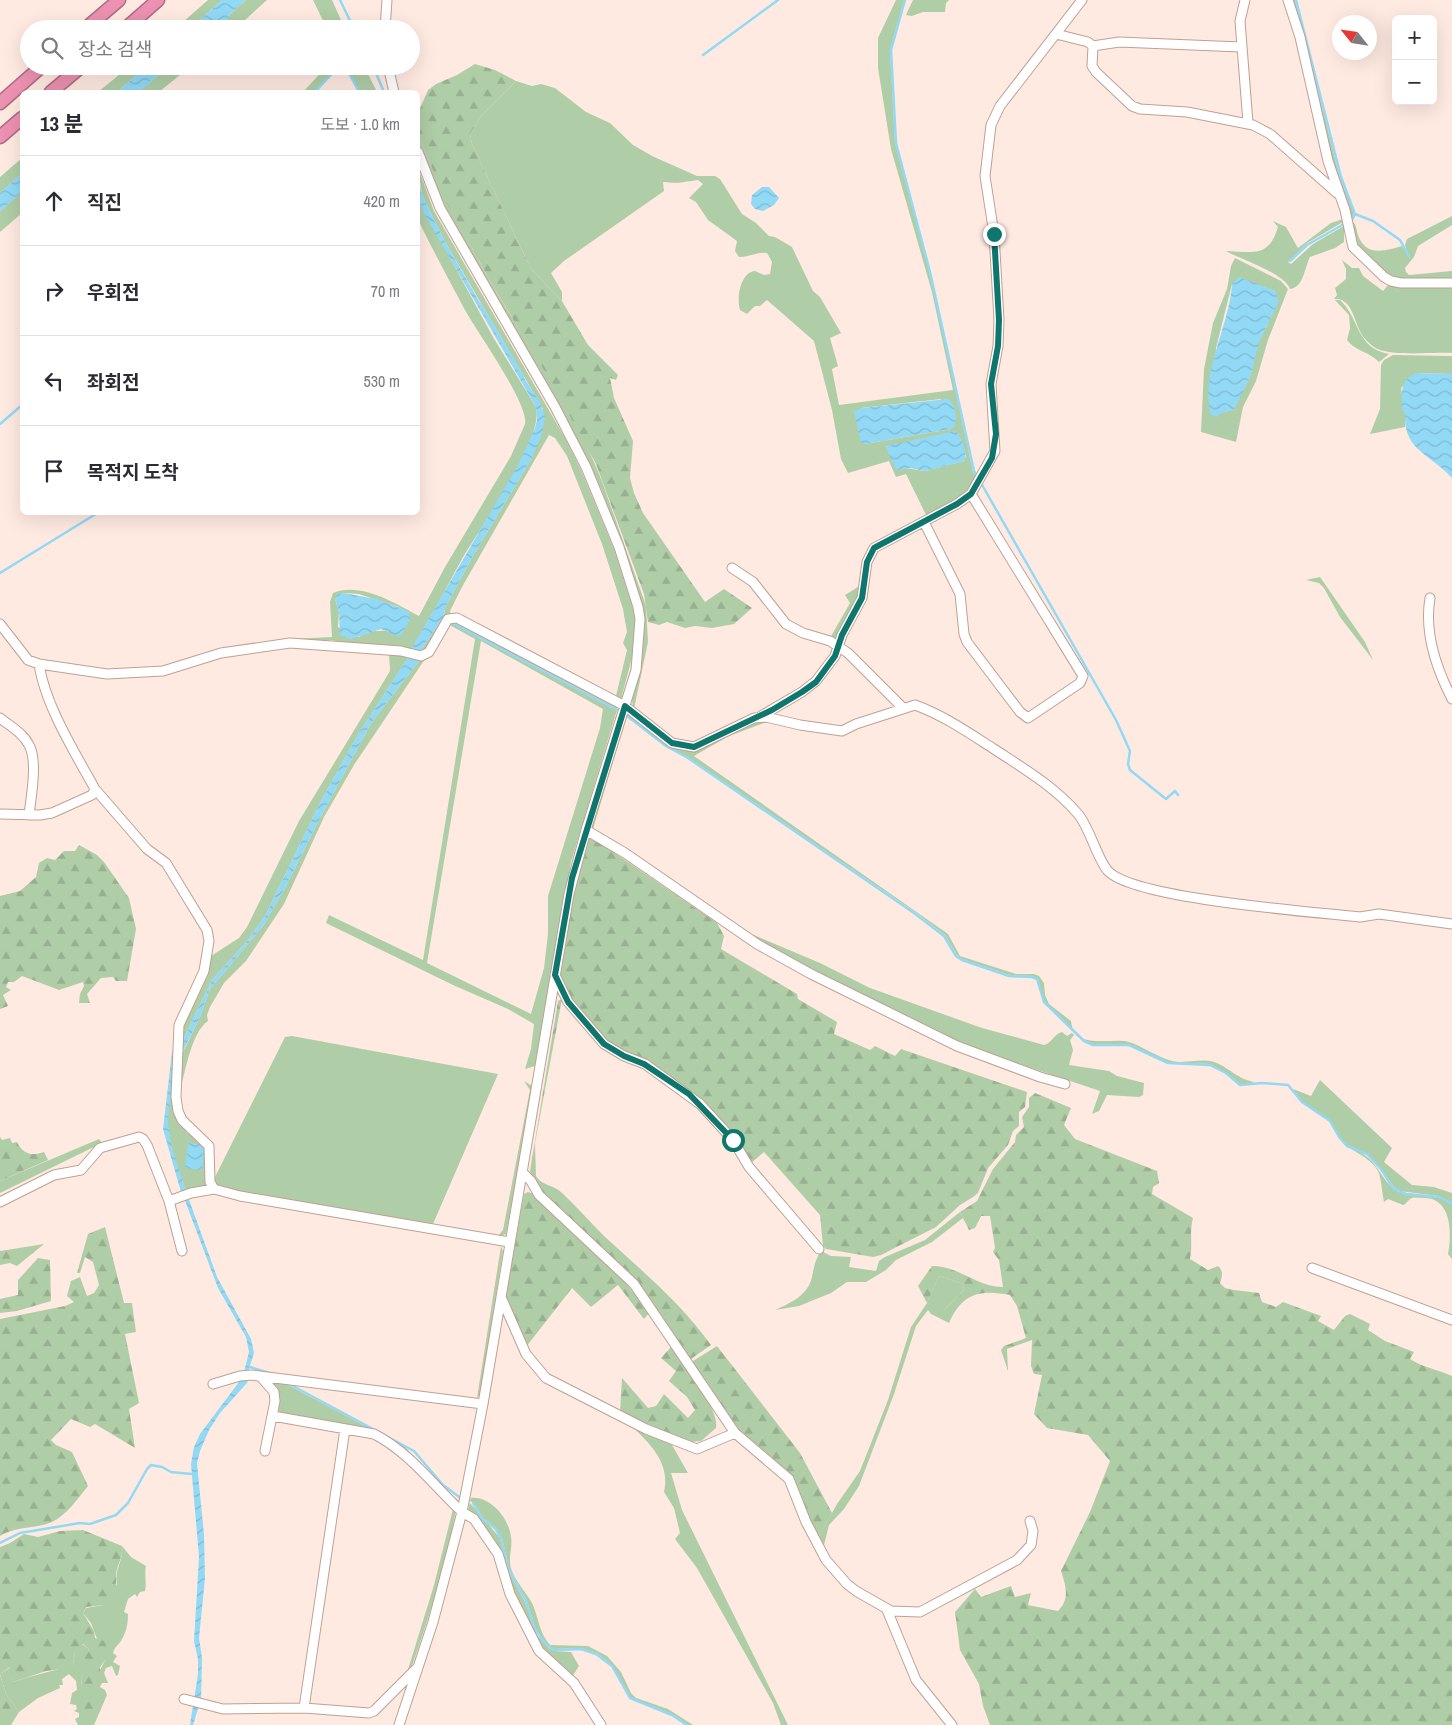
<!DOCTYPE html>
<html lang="ko">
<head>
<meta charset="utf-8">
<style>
	body { margin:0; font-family:"Archivo Narrow","Noto Sans KR",sans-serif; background:#f7f7f7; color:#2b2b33 }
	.controls { position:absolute; right:15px; top:15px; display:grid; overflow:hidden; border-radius:8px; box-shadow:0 5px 20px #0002 }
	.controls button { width:45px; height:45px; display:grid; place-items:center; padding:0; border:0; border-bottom:1px solid #e1e1e2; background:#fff; color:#2b2b33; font:25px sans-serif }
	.compass { position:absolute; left:1332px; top:15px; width:45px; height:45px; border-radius:50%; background:#fff; box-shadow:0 5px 20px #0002; rotate:300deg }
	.stop { position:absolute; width:15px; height:15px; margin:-11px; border:4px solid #0f766e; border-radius:50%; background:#fff }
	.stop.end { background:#0f766e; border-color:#fff; box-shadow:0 1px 5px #0008 }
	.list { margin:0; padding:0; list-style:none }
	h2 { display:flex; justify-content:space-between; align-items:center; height:65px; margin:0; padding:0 20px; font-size:21px }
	h2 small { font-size:16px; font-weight:400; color:#7c7c81 }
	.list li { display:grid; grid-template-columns:32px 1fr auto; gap:15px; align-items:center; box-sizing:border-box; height:90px; padding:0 20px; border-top:1px solid #e1e1e2 }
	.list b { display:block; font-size:19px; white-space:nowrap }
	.list em { font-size:16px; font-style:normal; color:#7c7c81 }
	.icon { flex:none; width:28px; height:28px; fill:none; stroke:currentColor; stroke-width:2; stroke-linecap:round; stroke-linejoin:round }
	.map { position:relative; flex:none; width:1452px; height:1725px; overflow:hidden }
	.search { position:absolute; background:#fff; box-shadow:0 5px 20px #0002; left:20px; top:20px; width:400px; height:55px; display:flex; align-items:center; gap:12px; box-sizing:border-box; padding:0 18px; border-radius:28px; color:#7c7c81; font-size:19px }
	.panel { position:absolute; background:#fff; box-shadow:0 5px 20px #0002; left:20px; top:90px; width:400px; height:425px; border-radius:8px }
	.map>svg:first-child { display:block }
	.grass { fill:#afcda7; fill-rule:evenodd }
	.forest { fill:url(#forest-firs) }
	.water { fill:url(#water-waves) }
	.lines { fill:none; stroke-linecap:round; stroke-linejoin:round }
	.stream { stroke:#92d9f5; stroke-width:2.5 }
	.minor-casing { stroke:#c0a092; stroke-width:11 }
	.highway-casing { stroke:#ad6d80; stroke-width:15 }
	.minor { stroke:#fff; stroke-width:9 }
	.highway { stroke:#ec91b1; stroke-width:12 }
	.route { stroke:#0f766e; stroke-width:6 }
</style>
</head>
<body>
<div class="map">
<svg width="1452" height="1725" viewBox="0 0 1452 1725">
	<defs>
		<pattern id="forest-firs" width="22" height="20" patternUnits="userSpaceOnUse" patternTransform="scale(1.25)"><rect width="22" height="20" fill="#afcda7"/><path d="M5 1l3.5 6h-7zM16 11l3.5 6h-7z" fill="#97b090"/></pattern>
		<pattern id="water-waves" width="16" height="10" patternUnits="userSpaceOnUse" patternTransform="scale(1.25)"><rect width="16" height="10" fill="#92d9f5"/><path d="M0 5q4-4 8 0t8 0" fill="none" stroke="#7ebad2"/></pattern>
	</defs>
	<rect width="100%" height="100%" fill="#ffeae1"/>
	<!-- grass -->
	<path class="grass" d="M208,0H222L190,29H175Z
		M246,0H267L235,29H214Z
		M313,0H332L345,29H327Z
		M896,0H904L890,50L895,143L930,272L973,472L977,478L961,497L927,517L906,474L896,477L889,461L848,473L841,459L832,410L814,341L767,300L760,306H755L747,314L740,310C736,297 741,272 755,271L764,275L770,274L772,262L767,253C757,252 749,257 739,257L735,251L737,241L708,220L696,202L689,198L703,184L698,180L677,183L663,182L664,191L564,261L551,273L562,292V301L531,269L472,144L470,134L481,116L516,81L532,86L541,84L555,88L586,112L610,123L633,145L652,156L697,176H715L720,179L742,214L756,223L769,236L775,237L792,247L813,291L820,297L841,333L830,338L838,366L832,369L839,405L953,390L932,292L891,149L878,68V38ZM941,399L951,429L865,444L861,408ZM958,433L966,456L964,461L925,471L905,468Z
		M913,0H949L946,3L945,12H923L912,16L906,15Z
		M1290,0H1295L1340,178L1354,213L1352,221C1357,225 1356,229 1358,235C1366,257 1384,251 1402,246L1410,259L1405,245L1407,239L1452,216V225L1418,246L1414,257L1405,268L1406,272L1409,275L1452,271V281L1390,279L1359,251L1337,186Z
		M130,66H147L117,92H98Z
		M169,66H191L159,92H138Z
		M327,66H338L314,92H303Z
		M339,66H364L377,92H360L350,75Z
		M418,135C439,185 463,234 490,281C529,348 576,412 603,484L646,606L648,642L634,709C627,693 641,663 643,645C645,629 643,614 640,598L602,491L587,460L452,225L418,147Z
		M22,158V173L0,193V177Z
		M418,168L434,211L565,438L581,470L614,549L633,609L635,619L632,658L621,699L616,696L627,650L623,643L627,632L623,609L602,544L567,456L555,438L549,435L462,587L450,611L451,615L425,652H420L444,616L445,608L474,554L532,458L543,409L444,240L422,195Z
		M22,192V213L0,232V211Z
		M418,199L493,337L536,407C544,441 480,527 462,559C445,590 430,620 411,649L344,644L333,640H290L289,639L332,637L330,602L333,593C360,581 397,604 419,616L445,567L511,456L525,424C529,404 477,332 465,310C450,282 435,254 421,226L418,218ZM343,593L359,594L399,607L410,620C396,639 376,624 359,637L338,627L339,612L335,599Z
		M1343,219V222L1307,243L1288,262L1291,264L1313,244L1344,226V242L1335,248L1310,257C1304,269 1304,287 1290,289C1284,273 1242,260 1226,251C1253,252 1269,258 1278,227L1273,221L1286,227L1298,248L1331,223Z
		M1235,258L1281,281L1288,289L1268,340L1256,381L1243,407L1236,442L1201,432L1204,369L1213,323L1227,289L1231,266ZM1232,284L1267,288L1275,291L1267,326L1258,342L1250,377L1232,410L1220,413L1216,348Z
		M1342,260L1352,268H1359L1363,276L1383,291L1389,284L1395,287L1452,285V353C1434,352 1387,357 1374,347C1370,344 1363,338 1361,333C1354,321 1352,297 1334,299L1337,295L1335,288L1346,279V269Z
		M1335,300H1340C1361,320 1355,347 1389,354L1379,362C1370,352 1355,351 1347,340L1350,328L1349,315Z
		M1393,355L1452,356V374L1416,373L1401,388L1405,413V427L1370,434L1380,409L1381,365L1384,360Z
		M1320,577L1365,642L1373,660L1340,617L1324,588L1319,583L1306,580Z
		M861,585L858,598L837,641L830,638L850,603L845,595Z
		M450,622H458L619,706L617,709L473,633L617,710L571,862L535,1066L525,1069L531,1049L534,1024L508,1009L453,985L326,923L329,915L423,960L475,639L448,624ZM481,641L603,709L600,728L548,896V934L544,968L531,1014L427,963Z
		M389,653L409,656L359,733L322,799L265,916L248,940L212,980L181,1044V1025L208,969L211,956L239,938L247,927L299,821L390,671Z
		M425,659L354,765L324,817L284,904L246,961L224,983L210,1007L207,1015L208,1021C190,1033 185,1077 178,1097L181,1056L200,1017L210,989L263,926L285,888L318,822L371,723L419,661Z
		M625,712L680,748L761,719L840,732L847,735L767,722L729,736L694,756L948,934L960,956L1016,974H1034L1039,976L1044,983L1045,995L1049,1004L1071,1021C1074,1051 1111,1037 1129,1042C1144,1047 1157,1057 1172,1061C1185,1064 1200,1058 1214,1062C1229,1067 1238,1080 1255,1082L1241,1085L1226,1073L1210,1064L1168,1062L1129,1045L1093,1044L1084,1041L1044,1002L1038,979L1032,976L1010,975L962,959L957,955L945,935L915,912L689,758L666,746L627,715L593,829L591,826Z
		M742,930L820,963L870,988L982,1028L1044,1045C1052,1043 1054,1034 1062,1032L1067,1036L1072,1033L1074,1035L1070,1040L1073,1050L1069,1065L1109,1071L1117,1076L1144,1083L1143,1095L1139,1097L1107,1095L1099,1111L1092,1114L1100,1091L954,1042L812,972Z
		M292,1036L498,1074L433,1224L434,1226L223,1191L212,1183L285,1037Z
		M175,1074L177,1118L187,1133L207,1146L206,1185L186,1191C178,1167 166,1141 168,1116C168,1102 173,1087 175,1074Z
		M1320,1080L1392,1148L1384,1162L1412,1185L1434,1187L1452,1193V1203L1439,1196L1399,1191L1394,1187L1381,1168L1367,1154L1347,1145L1339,1137L1330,1121L1303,1102L1293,1089L1311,1096Z
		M524,1081L534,1087L506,1234L497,1237L503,1230L530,1090Z
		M99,1139L102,1143L0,1193V1181Z
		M1348,1147C1380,1157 1377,1178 1398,1192L1439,1197L1452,1204V1259L1448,1254C1452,1234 1452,1198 1424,1198C1420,1198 1415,1197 1412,1198C1408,1199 1407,1204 1403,1205L1388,1199L1384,1202C1382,1193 1382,1186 1380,1177C1378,1163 1359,1154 1348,1147Z
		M960,1212L963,1218L932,1242L896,1260L886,1270L866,1282H847L831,1293L799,1306L775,1310C791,1303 808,1295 812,1277C814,1267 815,1260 821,1251L831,1256L851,1257L849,1267L876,1271L879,1261L885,1257L925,1240Z
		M501,1246L503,1251L480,1394L477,1398Z
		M939,1276L963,1284L964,1290L944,1310H928L916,1326L894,1394L859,1486L844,1509L829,1525L823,1549L818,1538L837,1504L860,1471L888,1400L911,1327L927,1303Z
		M270,1382H286L290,1386L405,1447L442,1487L458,1500V1503L392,1443L279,1412Z
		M629,1424L672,1445L688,1473H671L682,1510L788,1725H781L773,1703L697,1568L675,1539L680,1533L674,1508L664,1492C671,1463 649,1442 629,1424Z
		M471,1498C490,1496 509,1518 511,1537C513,1548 507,1559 512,1571C516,1582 526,1592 532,1603C539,1618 539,1633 550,1645L588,1646L607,1656L621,1672L631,1693L636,1698L668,1709L693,1725H689L672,1714L631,1698L612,1665L597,1653L581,1648L554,1649L544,1642L535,1627L527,1601L509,1568L502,1538L495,1527L483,1518L474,1503L470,1501Z
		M470,1503L500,1538L507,1568L525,1602L537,1635L548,1647L554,1651L571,1652L579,1666L572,1677L542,1649L512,1586L505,1568L467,1513Z
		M453,1509L456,1510C446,1564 429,1617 411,1669L407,1673L434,1585Z
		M122,1546L131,1557L146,1566C144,1575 147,1582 145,1591L140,1592L137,1597L135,1594L128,1599L124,1612L128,1614C128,1622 127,1631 122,1639C119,1645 115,1646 113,1653L117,1656L113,1662L120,1666L118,1675L116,1676L112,1666L106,1668L104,1673L108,1683H102L100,1687L105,1690L107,1695L94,1725H78L75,1719L79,1717V1713L74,1711L77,1709L76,1705L70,1704L72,1693L77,1690L76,1681L69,1674L62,1679L63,1685H59L60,1688L38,1698L19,1712L6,1694L0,1674L11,1667L13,1682C33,1675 53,1671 73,1665L75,1651L82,1644L89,1649L81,1671V1685L93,1696V1684L105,1660L91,1623L83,1613L86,1608L104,1605L117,1584C114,1570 124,1560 122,1546Z"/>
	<!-- forest -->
	<path class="forest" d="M475,64L495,70L516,81L481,116L470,134L472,144L531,269L562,301L588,345L618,375L616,380L610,378L614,398L633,441L630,478L634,493L643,513L705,602L724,589L752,608L734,624L712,628L695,626L685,628L667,622L659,625L648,622L644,594L596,464L553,385L490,281L447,203L418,135V113L428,90L436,84L457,75Z
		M589,838L597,841L717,923L724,936L721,949L797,994L798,999L837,1022L834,1034L870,1050L875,1046L895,1056L901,1049L1027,1092L1025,1107L1019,1112V1126L1013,1131L1008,1145L988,1168L978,1193L973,1197L960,1205L936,1227L881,1255L873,1257L826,1249L823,1246L820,1215L764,1152L750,1164L712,1113L608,1044L568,998L558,977L570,905L584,849Z
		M79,845L97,855L104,862L129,898L136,929L127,981H116L113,977L101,978L87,994L90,1003H79L80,994L84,986L83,982L59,990L22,976L14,982H8L6,987L11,990L3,995L8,1006L0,1009V896L20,891L36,877L39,863L47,858L55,860L64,851H75Z
		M562,999L535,1143L536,1176C542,1186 554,1185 561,1192C576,1206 590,1222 604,1236C642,1271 681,1303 711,1345L688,1361L635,1282L540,1193L530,1171L558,1001Z
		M1035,1093L1071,1108L1064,1125L1075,1139L1157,1171L1159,1183L1153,1187L1152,1194L1193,1218C1189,1232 1193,1245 1190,1259L1208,1270L1218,1266C1224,1271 1222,1277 1220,1283L1225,1288L1234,1290L1259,1293L1262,1302L1276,1307L1283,1302L1321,1316L1318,1321L1334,1330L1345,1316L1350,1314L1370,1324L1368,1330L1385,1341L1414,1352L1410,1359C1424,1368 1437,1369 1452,1376V1725H990L983,1706L979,1684L960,1650L955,1612L975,1589L981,1597L1011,1586L1015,1597L1031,1593L1028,1605L1058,1611C1070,1599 1066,1586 1061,1571L1090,1512L1110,1461L1088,1435L1047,1428L1034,1414L1042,1375L1034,1374L1031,1366L1032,1340L1007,1349L1008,1371L1001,1350L1004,1346L1026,1338L1017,1306L1010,1295C980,1289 962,1293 949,1323L931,1314L928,1310H944L964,1290L963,1284L939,1276L927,1303L918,1286L932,1266C960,1266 976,1287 1003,1287L999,1260L993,1252L995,1248L990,1216H981L975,1228L969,1230L960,1212L977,1201L993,1169L1015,1142L1016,1135L1024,1127L1022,1117L1029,1107V1098Z
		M0,1137L2,1140L10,1138L12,1143L17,1142C23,1155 33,1156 44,1152L48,1160L0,1181Z
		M528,1192L535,1194L619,1274L649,1313L644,1319L618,1285L591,1307L572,1288L526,1347L505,1299L524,1194Z
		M105,1227L124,1303H132L136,1332L125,1334L139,1403L129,1409L135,1448L95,1424L90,1427L71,1419L51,1440L56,1445L72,1452L88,1486C78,1498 67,1515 52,1522C35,1529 16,1526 0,1536V1319L65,1306L74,1302L67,1296L71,1281L80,1277L87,1296L94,1293L99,1285L93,1262L85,1257L80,1273H77L88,1234Z
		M44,1244L17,1266L10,1263L0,1265V1251Z
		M38,1258L50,1260L51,1301L17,1311L0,1313V1299L18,1295V1280Z
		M717,1346L800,1453L832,1513L818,1538L807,1518L796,1487L742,1434L690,1363Z
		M671,1347C682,1364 720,1408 716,1428L701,1441L689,1442L620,1412L622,1378L648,1408L656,1406L664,1394L688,1418L695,1410L687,1397L669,1381L676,1371L661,1358Z
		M83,1530L122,1546C124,1558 115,1567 116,1579C116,1588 116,1594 114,1604L86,1607L83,1613L94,1631L95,1638L107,1642L105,1660L100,1667V1674L93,1684V1696L98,1700L95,1708L88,1712C75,1699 86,1679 78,1665L84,1659L89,1649L83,1644L75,1651L73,1665L68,1668L46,1671L13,1682L10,1667L0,1674V1547L10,1543L24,1534L38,1537L60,1531Z
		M0,1675L6,1694L19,1712L11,1725H0Z"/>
	<!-- water -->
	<path class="water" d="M222,0H246L228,16V20L214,29H190Z
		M147,66H169L138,92H117Z
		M22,173V192L0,211V193Z
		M418,177L422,195L444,240L518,369L540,402L545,416L542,434L532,458L474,554L445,608L444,616L420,652L411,649L518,465L535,428L537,420L536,407L426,217L418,199Z
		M762,187H769L779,198L774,205L763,211L755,209L751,204L752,195Z
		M1239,277L1275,291L1279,301L1259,342L1250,377L1236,406L1233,410L1221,413L1217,417L1211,415C1199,376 1230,324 1232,284Z
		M1416,373L1452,374V478C1430,453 1403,451 1405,413L1402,410C1402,395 1399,380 1416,373Z
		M947,399C956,403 957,417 955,426L951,429L865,444L861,442L854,412L862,408Z
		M956,431C962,437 967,453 965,461L925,471L910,468L896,470L885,446Z
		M343,593L376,599L406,610L409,612L410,620L400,637L381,629L351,639L340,635L339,612L335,599L337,595Z
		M409,656L419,661L371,723L318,822L285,888L263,926L210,989L200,1017L177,1063L168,1115V1125L172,1148L186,1191L181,1192L163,1129L172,1052L181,1044L212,980L248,940L265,916L322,799L359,733Z
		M188,1143L205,1145L202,1170L185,1168Z
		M188,1197L217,1277L251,1339L254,1353L248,1372H244L249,1352L246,1337L218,1288L184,1198Z
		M249,1377L247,1383L220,1413L209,1430L200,1451L197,1463L204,1535L205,1578L199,1638L202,1658L201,1699L193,1725H190L198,1674V1659L194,1641L199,1557L191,1464L194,1447L200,1434L242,1378Z"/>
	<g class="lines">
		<!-- stream -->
		<path class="stream" d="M340,0L354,29
			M905,0L891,50L896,143L930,272L974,471L977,476
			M1296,0L1341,177L1355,214L1352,220
			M703,55L778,0
			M373,66L384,92
			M139,90L150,82
			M315,92L338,67L350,75L359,92
			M1355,214L1373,221L1400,240L1409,256
			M1290,261L1307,245L1344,224
			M480,304L523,377
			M0,424L22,405
			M981,483L1116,720L1130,751L1128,764L1130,770L1166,799L1175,791L1178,795
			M0,573L99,512
			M450,622L617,710
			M627,716L666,746L688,758L914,913L944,936L956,956L962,960L1009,976L1032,977L1037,979L1044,1002L1084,1041L1093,1045H1129L1168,1063L1210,1065L1226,1073L1240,1085L1262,1083L1288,1085L1302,1102L1330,1121L1339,1137L1347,1146L1367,1154L1381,1169L1393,1188L1406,1194L1439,1197L1452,1204
			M250,1367L273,1374
			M291,1385L414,1451L443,1485L462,1499
			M473,1503L482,1519L495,1528L501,1538L508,1568L526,1601L534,1627L544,1642L554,1650L581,1649L596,1654L612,1666L630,1698L672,1715L687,1725
			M0,1543L20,1533L80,1523L90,1524L116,1515L128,1503L147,1469L151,1465L162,1467L171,1472L191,1474"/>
		<defs>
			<path id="minor" d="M1245,0L1240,21L1248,123
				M1288,0L1300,37L1328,161L1345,210L1353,247L1384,277L1391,281L1401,283H1452
				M385,29L387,0
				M1056,34L1088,42L1093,46L1092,66L1096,72L1132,106L1140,109L1187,112L1253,125L1270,134L1337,193
				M1093,46L1119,42L1241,47
				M388,66L394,92
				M924,522L960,594L964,634L967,642L1020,712L1028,718L1080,683L1083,676L971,494
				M732,568L753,582L786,624L803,633L830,641L848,653L903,708
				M1430,598C1424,633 1436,668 1452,699
				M0,624L28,660L39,664L107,674L163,671L221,653L290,643L401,651L421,656L429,652L448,619L457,618L625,706L672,743L694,747L754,718L766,717L800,725L842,731L856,724L915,705C943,715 969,733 994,749C1023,768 1055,787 1078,814C1090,828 1097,859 1108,871C1134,899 1315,912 1360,917L1379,914L1452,924
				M761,716L802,692L816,681L835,656L842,635L862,598L867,562L874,548L957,504L971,494L995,451L991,384L998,346L999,320L994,234L985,176L991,125L1000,106L1082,0
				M0,718C10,726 23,733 29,745C38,761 31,797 29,815
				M95,789L147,849L166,863L207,930L209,941L204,971L179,1025L176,1097L178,1111L182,1120L209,1146L210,1182L214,1189L240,1196L509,1242
				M0,814L40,815L52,813L92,795L95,789C75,753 45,705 39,664
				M586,830L625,853L757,944L811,974L957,1046L1040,1077L1065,1084
				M555,975L568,1002L604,1044L624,1056L645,1064L700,1104L733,1140L749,1167L819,1249
				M522,1172L531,1181L539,1195L634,1284L735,1433L789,1479L806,1522L826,1560L847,1584L856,1591L891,1611L920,1612L1017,1560L1031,1545L1033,1531L1030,1521
				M169,1201L191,1193L214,1189
				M0,1202L54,1175L81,1170L100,1148L139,1137L143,1139L147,1145L169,1201L182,1251
				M1312,1268L1452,1320
				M501,1297L526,1354L546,1378L646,1429L697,1449L735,1433
				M260,1376L274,1392L275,1401L265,1451
				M213,1384L240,1376L251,1375L483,1404
				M273,1416L374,1434C408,1451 434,1486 462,1512L474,1519L498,1554L510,1594L539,1651L574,1683L601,1725
				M887,1610L916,1680L952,1725
				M184,1699L223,1709L304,1708L369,1713L374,1711L416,1669
				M304,1708L345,1429
				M399,1725L433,1622L462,1512L483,1404L569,894L586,830L636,670L640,619L638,607L619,547L586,467L555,407L440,208L418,152"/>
			<path id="highway" d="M85,29L119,0
				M125,29L158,0
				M51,92L82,66
				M0,103L42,66
				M0,137L22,118"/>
		</defs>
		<!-- minor casing -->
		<use href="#minor" class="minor-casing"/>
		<!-- highway casing -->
		<use href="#highway" class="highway-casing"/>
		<!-- minor -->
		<use href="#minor" class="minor"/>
		<!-- highway -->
		<use href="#highway" class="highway"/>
	</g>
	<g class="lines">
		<!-- route -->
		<path class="route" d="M733,1140L689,1094L644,1064L624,1056L604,1044L568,1002L555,975L572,878L625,706L672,743L694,747L772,710L802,692L816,682L835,656L842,635L862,598L867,562L874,548L957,504L971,494L992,458L996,434L991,384L998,346L999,320L994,234"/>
	</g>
</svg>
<div class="controls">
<button>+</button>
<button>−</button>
</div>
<svg class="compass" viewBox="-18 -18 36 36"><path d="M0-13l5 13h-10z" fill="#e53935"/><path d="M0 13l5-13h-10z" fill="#7c7c81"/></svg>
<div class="stop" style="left:733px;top:1140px"></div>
<div class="stop end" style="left:994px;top:234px"></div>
<div class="search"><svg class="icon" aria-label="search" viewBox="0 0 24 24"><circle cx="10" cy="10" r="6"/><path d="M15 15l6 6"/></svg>장소 검색</div>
<section class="panel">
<h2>13 분<small>도보 · 1.0 km</small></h2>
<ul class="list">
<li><svg class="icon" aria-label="ahead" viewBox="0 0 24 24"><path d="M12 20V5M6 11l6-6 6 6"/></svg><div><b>직진</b></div><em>420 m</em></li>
<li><svg class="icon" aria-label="right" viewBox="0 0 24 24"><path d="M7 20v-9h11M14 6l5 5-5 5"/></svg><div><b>우회전</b></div><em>70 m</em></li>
<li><svg class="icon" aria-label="left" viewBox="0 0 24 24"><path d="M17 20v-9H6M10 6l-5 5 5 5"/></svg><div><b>좌회전</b></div><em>530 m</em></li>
<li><svg class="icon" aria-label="arrive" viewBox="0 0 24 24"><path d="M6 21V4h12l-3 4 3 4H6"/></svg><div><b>목적지 도착</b></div></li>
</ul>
</section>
</div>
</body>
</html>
